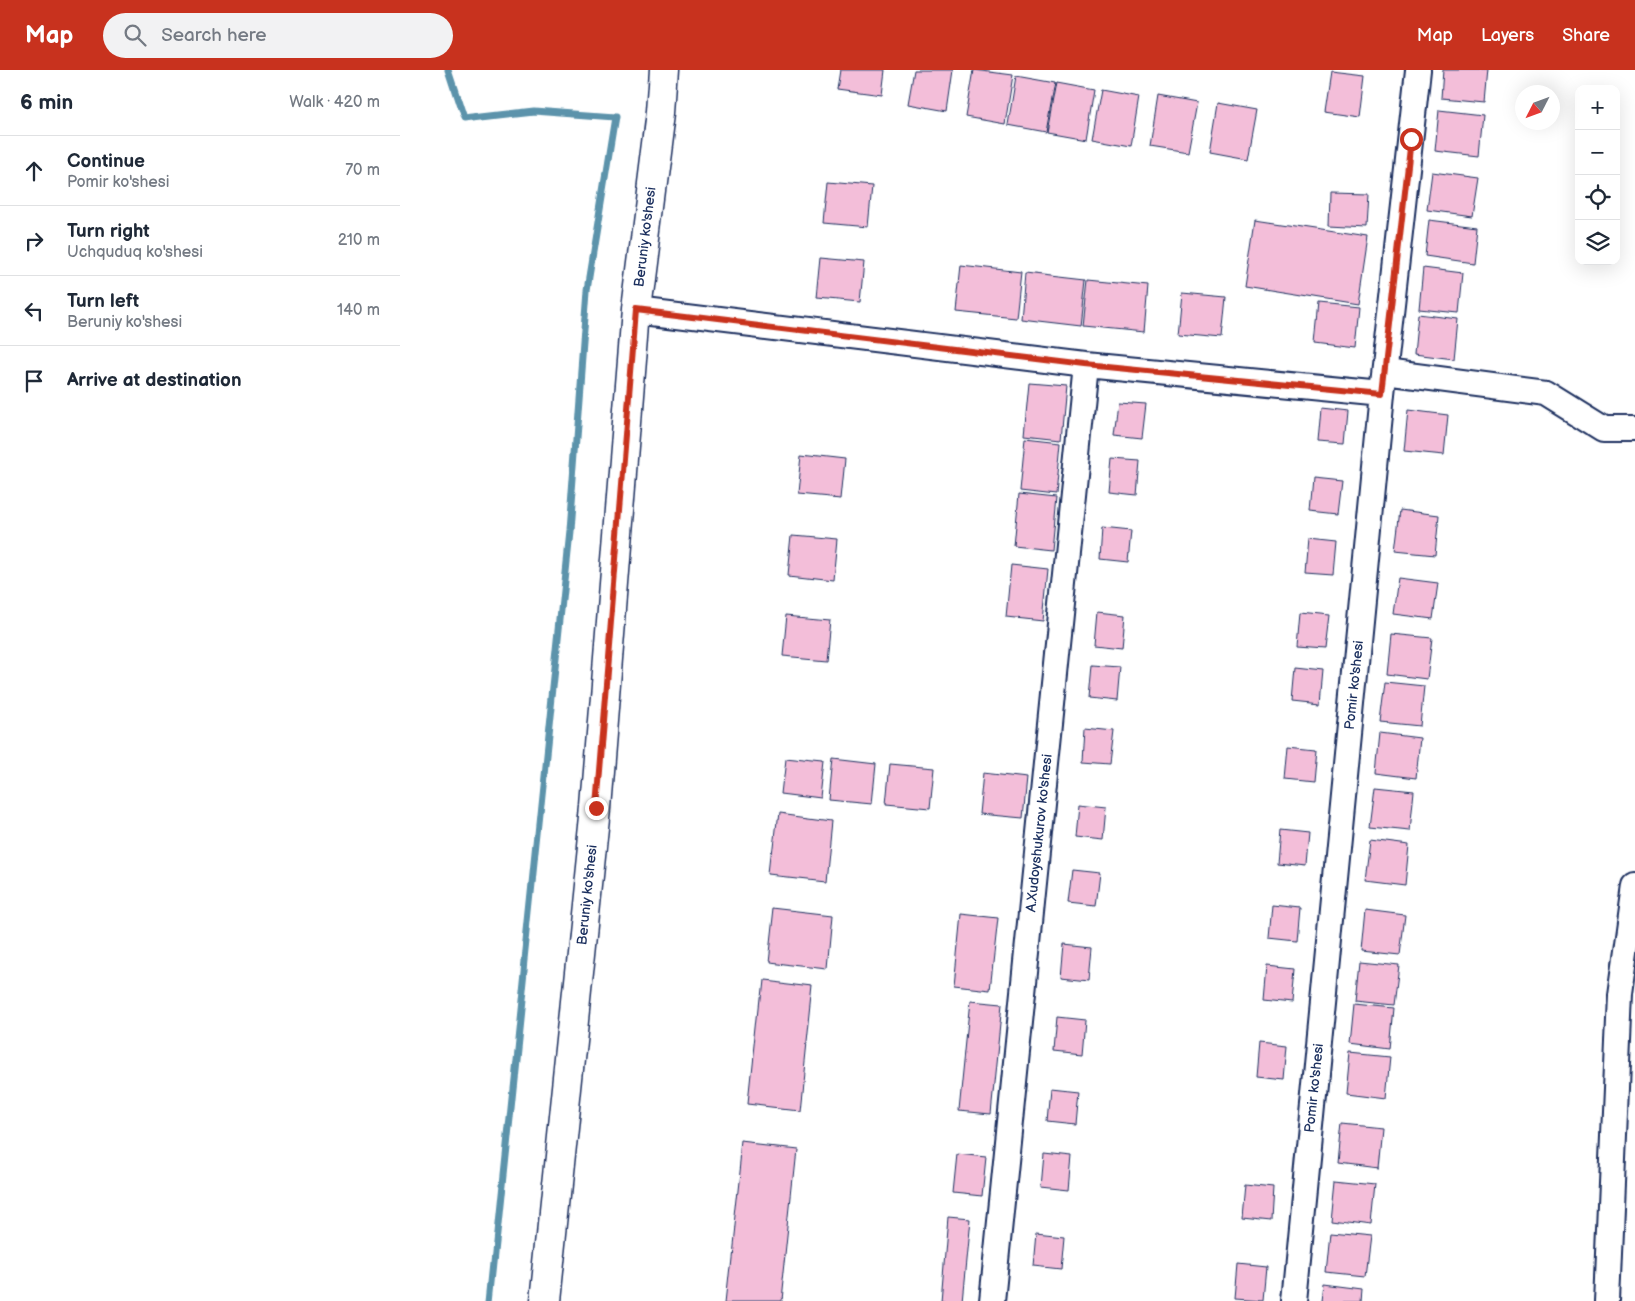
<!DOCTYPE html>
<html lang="en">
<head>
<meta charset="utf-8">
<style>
	body { margin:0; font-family:"Balsamiq Sans",sans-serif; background:#f2f2f3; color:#1f2937 }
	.controls { position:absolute; right:15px; top:15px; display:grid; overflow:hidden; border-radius:10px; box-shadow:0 5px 20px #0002 }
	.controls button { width:45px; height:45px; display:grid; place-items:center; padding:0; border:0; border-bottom:1px solid #e0e1e3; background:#fff; color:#1f2937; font:25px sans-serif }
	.compass { position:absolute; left:1115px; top:15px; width:45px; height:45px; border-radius:50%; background:#fff; box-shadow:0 5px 20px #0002; rotate:228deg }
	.stop { position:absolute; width:15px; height:15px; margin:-11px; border:4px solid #c8321e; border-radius:50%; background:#fff }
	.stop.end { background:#c8321e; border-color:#fff; box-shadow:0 1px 5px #0008 }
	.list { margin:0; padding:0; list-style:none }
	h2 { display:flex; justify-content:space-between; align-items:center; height:65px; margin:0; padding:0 20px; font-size:21px }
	h2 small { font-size:16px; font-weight:400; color:#747a83 }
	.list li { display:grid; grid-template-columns:32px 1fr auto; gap:15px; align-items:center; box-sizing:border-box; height:70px; padding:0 20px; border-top:1px solid #e0e1e3 }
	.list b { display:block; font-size:19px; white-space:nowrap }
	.list p { margin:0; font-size:16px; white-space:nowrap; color:#747a83 }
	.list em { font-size:16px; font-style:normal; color:#747a83 }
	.icon { flex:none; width:28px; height:28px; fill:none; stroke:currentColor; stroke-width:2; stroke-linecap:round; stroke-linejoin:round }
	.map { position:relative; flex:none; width:1235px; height:1231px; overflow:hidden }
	header { display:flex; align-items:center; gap:30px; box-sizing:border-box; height:70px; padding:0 25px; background:#c8321e; color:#fff }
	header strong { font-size:24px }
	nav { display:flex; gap:28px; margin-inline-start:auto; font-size:18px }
	.search { width:350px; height:45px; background:#f2f2f3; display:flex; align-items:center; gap:12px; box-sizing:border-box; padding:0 18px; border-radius:28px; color:#747a83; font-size:19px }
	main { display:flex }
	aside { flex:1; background:#fff }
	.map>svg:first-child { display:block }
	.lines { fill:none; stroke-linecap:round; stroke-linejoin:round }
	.stream { stroke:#5b93ab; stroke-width:7 }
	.building { fill:#f3bed9; stroke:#1b2f5e }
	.street-casing { stroke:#1b2f5e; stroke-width:28 }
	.primary-casing { stroke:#1b2f5e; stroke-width:31 }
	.street { stroke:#fff; stroke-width:24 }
	.primary { stroke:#fff; stroke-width:28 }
	.route { stroke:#c8321e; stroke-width:6 }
	.labels { text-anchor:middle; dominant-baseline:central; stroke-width:4; stroke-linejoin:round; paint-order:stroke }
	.street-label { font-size:14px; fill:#1b2f5e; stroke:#fff }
</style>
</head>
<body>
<header>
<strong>Map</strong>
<div class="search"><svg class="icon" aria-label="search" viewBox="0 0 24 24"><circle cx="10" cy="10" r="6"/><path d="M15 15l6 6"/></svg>Search here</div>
<nav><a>Map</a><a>Layers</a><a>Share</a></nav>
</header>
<main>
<aside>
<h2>6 min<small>Walk · 420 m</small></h2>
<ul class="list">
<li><svg class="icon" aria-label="ahead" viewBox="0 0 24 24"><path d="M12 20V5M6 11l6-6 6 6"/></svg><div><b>Continue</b><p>Pomir ko'shesi</p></div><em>70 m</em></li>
<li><svg class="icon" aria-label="right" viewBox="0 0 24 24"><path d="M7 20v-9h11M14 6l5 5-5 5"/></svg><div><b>Turn right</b><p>Uchquduq ko'shesi</p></div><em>210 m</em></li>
<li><svg class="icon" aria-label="left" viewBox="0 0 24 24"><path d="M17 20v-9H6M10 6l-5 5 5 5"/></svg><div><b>Turn left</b><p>Beruniy ko'shesi</p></div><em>140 m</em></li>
<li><svg class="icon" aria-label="arrive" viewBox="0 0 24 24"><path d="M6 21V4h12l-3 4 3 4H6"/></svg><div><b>Arrive at destination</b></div></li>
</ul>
</aside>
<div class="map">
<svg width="1235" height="1231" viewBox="0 0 1235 1231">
	<rect width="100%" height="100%" fill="#fff"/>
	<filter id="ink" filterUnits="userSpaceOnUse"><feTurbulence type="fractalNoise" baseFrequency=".02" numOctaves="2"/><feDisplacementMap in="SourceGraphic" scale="10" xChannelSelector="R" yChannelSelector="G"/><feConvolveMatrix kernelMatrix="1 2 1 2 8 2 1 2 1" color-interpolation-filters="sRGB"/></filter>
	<g filter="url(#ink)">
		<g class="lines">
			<!-- stream -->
			<path class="stream" d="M48,0L64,49L133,41L215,47L187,220L169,462L90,1231"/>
		</g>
		<!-- building -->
		<path class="building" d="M440,0H485L482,25L437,19Z
			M514,0H553L547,41L508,34Z
			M574,0L613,5L605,54L566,47Z
			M1043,0H1087L1084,32L1041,28Z
			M930,2L965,6L960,47L924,42Z
			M616,6L655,13L646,62L608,55Z
			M656,13L694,20L686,69L647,62Z
			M701,20L739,27L731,76L692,69Z
			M758,26L797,33L788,82L750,76Z
			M818,33L857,40L848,89L810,82Z
			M1039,40L1083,45L1079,86L1035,81Z
			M1032,102L1078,108L1072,146L1027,140Z
			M428,112L472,116L468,157L424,153Z
			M930,123L969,124L967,158L929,156Z
			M855,150L968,167L958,234L845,216Z
			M1029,150L1077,156L1073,193L1025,186Z
			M421,188L464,192L460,232L417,228Z
			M561,195L621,202L616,248L556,242Z
			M1023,198L1063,203L1059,243L1019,239Z
			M625,203L686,210L681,256L621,249Z
			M688,210L748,216L744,262L683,256Z
			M782,223L826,227L822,268L778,264Z
			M919,233L959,237L955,278L915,273Z
			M1018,244L1058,249L1054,289L1014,284Z
			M629,313L666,316L661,369L624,365Z
			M718,332L746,334L742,368L714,365Z
			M920,338L948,341L945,374L917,372Z
			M1008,340L1048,345L1044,385L1004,381Z
			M625,368L661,372L656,425L620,421Z
			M401,384L445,389L441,429L397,425Z
			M712,389L740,391L737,425L709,422Z
			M913,408L942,411L938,444L910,441Z
			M619,424L656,428L651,480L614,476Z
			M1000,440L1039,445L1035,485L995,481Z
			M702,458L731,461L728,492L700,489Z
			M393,465L437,469L433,510L389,505Z
			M908,469L936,472L933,505L905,503Z
			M611,495L648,499L643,551L606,547Z
			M998,508L1038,513L1033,549L993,544Z
			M697,542L725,545L722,578L694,575Z
			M900,543L929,546L925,579L897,577Z
			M386,546L430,550L426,590L382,586Z
			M991,564L1032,568L1027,609L987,604Z
			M692,595L720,597L717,631L689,628Z
			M895,598L923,601L920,634L892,631Z
			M985,612L1024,616L1020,656L980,652Z
			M685,658L714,661L710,694L683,692Z
			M980,663L1020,668L1016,708L976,703Z
			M888,676L916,679L913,712L885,709Z
			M385,688L425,692L421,728L381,723Z
			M433,689L476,694L472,734L429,730Z
			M490,694L534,698L530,738L486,734Z
			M583,703L627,708L623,748L579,744Z
			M975,717L1014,721L1010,761L970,757Z
			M678,734L706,737L703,770L675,767Z
			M378,744L431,751L425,811L371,805Z
			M880,760L908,763L905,796L877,793Z
			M970,770L1009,775L1005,815L965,810Z
			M672,800L700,803L696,836L668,833Z
			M872,835L900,838L897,871L869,868Z
			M372,838L433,845L428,899L366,892Z
			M965,840L1005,845L1000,885L961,881Z
			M561,844L598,848L590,920L554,916Z
			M664,874L692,877L689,910L661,907Z
			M959,891L999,895L994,935L955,931Z
			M867,896L895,899L892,933L864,930Z
			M361,910L413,916L400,1040L348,1034Z
			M570,931L602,934L591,1044L559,1041Z
			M954,934L994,938L990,979L950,974Z
			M657,947L685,950L682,984L654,981Z
			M859,973L887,976L884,1010L856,1007Z
			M950,983L990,987L986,1028L946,1023Z
			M650,1018L678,1021L675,1054L647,1051Z
			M942,1053L981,1057L977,1098L938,1093Z
			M343,1073L396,1079L380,1231H326Z
			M557,1084L586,1087L582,1126L553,1123Z
			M644,1084L672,1087L669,1120L641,1117Z
			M936,1110L975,1114L971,1155L932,1150Z
			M845,1115L873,1118L871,1151L842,1148Z
			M548,1147L570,1149L562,1231H541Z
			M930,1162L970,1166L965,1206L926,1202Z
			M636,1163L664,1166L661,1199L633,1196Z
			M838,1194L866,1197L863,1230L835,1228Z
			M925,1214L964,1219L963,1231H923Z"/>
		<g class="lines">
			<defs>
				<path id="street" d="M236,240L686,295L982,324
					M985,302L1146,323L1204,359H1235
					M592,1231L686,295
					M894,1231L982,324L1018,0
					M1207,1231L1220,924L1235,816"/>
				<path id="primary" d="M145,1231L196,738L236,240L261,42L264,0"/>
			</defs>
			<!-- street casing -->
			<use href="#street" class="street-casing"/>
			<!-- primary casing -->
			<use href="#primary" class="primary-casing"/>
			<!-- street -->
			<use href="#street" class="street"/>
			<!-- primary -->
			<use href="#primary" class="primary"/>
		</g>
	</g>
	<g class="lines" filter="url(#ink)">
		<!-- route -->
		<path class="route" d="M196,738L236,240L686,295L982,324L1011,69"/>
	</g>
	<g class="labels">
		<!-- street labels -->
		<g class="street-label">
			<text transform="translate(245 167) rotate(-83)">Beruniy ko'shesi</text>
			<text transform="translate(954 615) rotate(-84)">Pomir ko'shesi</text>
			<text transform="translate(639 763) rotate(-84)">A.Xudoyshukurov ko'shesi</text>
			<text transform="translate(187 825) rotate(-84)">Beruniy ko'shesi</text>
			<text transform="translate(914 1018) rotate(-84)">Pomir ko'shesi</text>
		</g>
	</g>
</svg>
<div class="controls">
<button>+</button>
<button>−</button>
<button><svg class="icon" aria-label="locate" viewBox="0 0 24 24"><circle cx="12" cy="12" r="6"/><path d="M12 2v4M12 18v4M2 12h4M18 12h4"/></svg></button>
<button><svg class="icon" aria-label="layers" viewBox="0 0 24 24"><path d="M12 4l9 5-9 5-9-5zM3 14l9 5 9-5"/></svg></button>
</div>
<svg class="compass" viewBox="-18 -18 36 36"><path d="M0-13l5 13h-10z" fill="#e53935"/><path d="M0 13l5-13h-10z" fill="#747a83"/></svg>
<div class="stop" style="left:1011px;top:69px"></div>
<div class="stop end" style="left:196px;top:738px"></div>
</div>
</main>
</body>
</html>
